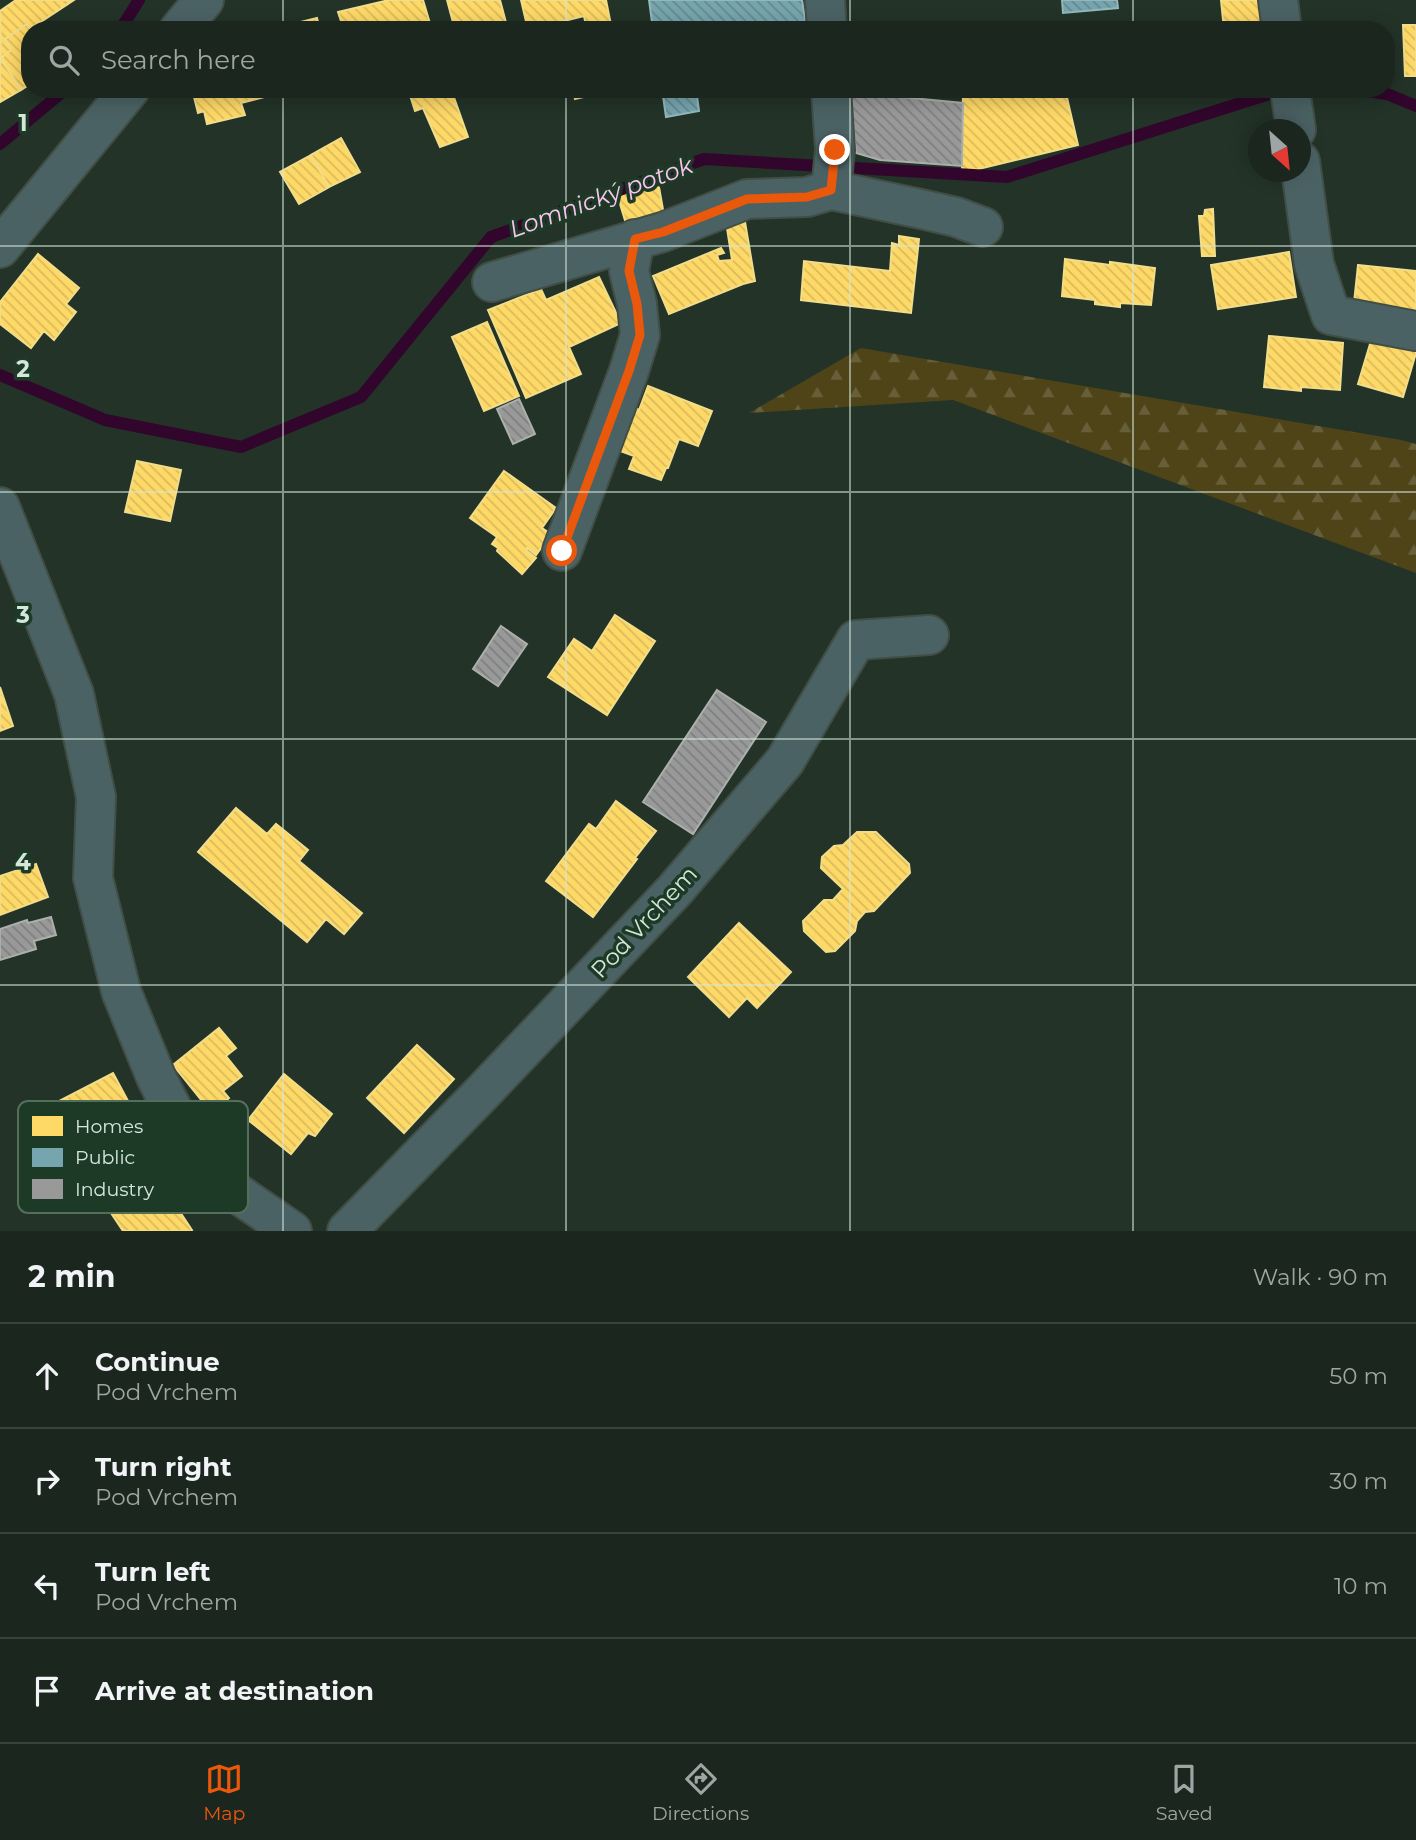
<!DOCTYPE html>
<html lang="en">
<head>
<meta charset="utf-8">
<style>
	body { margin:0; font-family:Montserrat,sans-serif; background:#27322b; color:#f1f3f6 }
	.compass { position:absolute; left:1248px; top:119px; width:63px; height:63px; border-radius:50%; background:#1a261e; box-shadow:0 4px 18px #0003; rotate:153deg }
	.stop { position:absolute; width:21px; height:21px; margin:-16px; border:5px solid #ea580c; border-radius:50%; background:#fff }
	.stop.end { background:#ea580c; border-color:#fff; box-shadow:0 2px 7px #0008 }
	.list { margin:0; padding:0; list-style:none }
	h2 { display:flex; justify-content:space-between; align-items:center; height:91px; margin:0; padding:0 28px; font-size:30px }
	h2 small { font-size:23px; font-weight:400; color:#9fa5a4 }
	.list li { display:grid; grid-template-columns:46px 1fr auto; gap:21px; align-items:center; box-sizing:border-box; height:105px; padding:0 28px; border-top:2px solid #38433c }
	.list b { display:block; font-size:26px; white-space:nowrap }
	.list p { margin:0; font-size:23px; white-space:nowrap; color:#9fa5a4 }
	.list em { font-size:23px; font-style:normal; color:#9fa5a4 }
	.icon { flex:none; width:38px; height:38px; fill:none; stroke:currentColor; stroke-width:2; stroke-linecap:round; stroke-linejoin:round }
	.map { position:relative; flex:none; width:1416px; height:1231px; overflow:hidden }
	.search { position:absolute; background:#1a261e; box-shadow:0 4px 18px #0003; left:21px; right:21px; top:21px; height:77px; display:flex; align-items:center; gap:18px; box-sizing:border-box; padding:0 24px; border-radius:28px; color:#9fa5a4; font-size:26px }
	.sheet { height:511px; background:#1a261e }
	nav { display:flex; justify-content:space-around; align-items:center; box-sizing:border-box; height:98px; border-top:2px solid #38433c; background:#1a261e; font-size:19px; color:#9fa5a4 }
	nav a { display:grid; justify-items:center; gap:4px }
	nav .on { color:#ea580c }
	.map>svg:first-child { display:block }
	.forest { fill:url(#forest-firs) }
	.homes { fill:url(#homes-back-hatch); stroke:#f2dd89; stroke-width:2 }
	.public { fill:url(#public-back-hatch); stroke:#92b8bc; stroke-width:2 }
	.industry { fill:url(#industry-back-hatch); stroke:#abb0ac; stroke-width:2 }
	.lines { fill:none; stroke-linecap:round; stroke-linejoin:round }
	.stream { stroke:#31052c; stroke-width:12 }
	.minor-casing { stroke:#414e45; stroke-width:42 }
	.minor { stroke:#4b6264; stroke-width:38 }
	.route { stroke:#ea580c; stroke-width:9 }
	.grid { fill:none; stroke:#d5e6da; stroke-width:2; stroke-opacity:0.55 }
	.labels { text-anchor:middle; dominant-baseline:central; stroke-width:7; stroke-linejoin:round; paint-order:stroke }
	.street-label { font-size:23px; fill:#d5e6da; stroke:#1c3a26 }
	.water-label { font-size:24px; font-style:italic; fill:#fac5ef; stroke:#1c3a26 }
	.key { fill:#1c3a26; stroke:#546e5c; stroke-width:2 }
	.key-label { font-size:19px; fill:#d5e6da }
	.grid-label { font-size:23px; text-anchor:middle; font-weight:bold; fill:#d5e6da; stroke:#1c3a26; stroke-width:7; stroke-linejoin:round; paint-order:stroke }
</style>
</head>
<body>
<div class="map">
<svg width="1416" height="1231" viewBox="0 0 1416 1231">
	<defs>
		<pattern id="forest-firs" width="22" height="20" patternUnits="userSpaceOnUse" patternTransform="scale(1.75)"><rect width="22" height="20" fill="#4e4418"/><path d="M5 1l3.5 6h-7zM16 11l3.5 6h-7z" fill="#675f39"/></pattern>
		<pattern id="homes-back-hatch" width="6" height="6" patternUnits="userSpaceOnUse" patternTransform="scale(1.75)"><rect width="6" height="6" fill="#ffd966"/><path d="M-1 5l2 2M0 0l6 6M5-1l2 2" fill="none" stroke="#d9bb5f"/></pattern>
		<pattern id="public-back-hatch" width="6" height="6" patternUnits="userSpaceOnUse" patternTransform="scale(1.75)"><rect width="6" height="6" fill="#76a5af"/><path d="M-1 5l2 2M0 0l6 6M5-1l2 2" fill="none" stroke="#66888e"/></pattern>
		<pattern id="industry-back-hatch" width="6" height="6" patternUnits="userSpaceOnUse" patternTransform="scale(1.75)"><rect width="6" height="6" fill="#999"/><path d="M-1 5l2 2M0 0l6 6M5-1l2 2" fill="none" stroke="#7e807f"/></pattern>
	</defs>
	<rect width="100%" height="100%" fill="#233328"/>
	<!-- forest -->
	<path class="forest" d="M861,348L1401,440L1416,444V573L953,400L749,413Z"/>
	<!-- homes -->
	<path class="homes" d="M16,0H74L30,29L27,24L5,39L11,50L1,58L0,11Z
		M389,0H423L432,30H344L338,12Z
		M447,0H500L508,30H455Z
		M521,0H606L612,30H587L584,16L528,30Z
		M1221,0H1263L1266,29L1224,30Z
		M317,18L320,30H268Z
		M27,24L30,30V84L21,90L1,58L11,50L5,39Z
		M1403,25H1416V76H1405Z
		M0,57L21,90L0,102Z
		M192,89H295L241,103L245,115L207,124L204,111L198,113Z
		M408,89H451L468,137L440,147L423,108L415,111Z
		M572,89H617L575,99Z
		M973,89H1065L1078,145L962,173L963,92Z
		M341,138L360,172L329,187L311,155Z
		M311,155L329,187L299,204L280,172Z
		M659,187L664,215L627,227L617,194Z
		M1213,209L1215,256H1202L1199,216H1204L1205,210Z
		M744,216L755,281L743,284L669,314L653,276L721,248L724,253L717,255L719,261L732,260L726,222Z
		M899,236L919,239L911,313L801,300L804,261L890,271L892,243L899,245Z
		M1289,252L1296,297L1218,309L1211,265Z
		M38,254L79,288L66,304L76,312L54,340L44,331L31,348L0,324V302Z
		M1065,259L1110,265V262L1155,268L1151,305L1120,303V307L1095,304V300L1062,296Z
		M1358,265L1416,271V311L1354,303Z
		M599,277L621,323L569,347L581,374L526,398L488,310L541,289L546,300Z
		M487,322L519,396L484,411L452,337Z
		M1373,334L1416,346V353L1403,397L1358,384Z
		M1269,336L1343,343L1340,390L1301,387V391L1264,387Z
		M648,386L712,411L698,446L679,439L668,468H666L661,480L629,469L634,456L620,451L636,408L639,410Z
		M137,461L181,470L170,521L125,512Z
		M504,471L556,508L542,528L551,534L536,555L527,548L526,550L536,558L522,574L497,551L498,548L492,544L497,537L470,518Z
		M615,615L655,641L607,715L548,677L574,639L592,651Z
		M0,687L13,726L0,731Z
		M616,801L656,831L635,858L637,859L593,917L546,881L589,824L596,829Z
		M236,808L267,834L276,824L308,850L299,861L362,913L344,934L326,919L307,942L198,852Z
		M857,832H876L909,864L910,873L874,911L865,912L857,921L855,931L835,951L826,952L804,931L803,921L824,900H833L843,889L821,868L822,857L834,846L843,845Z
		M36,864L48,897L0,915V876Z
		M739,923L791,972L757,1008L747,998L729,1017L688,977Z
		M219,1028L236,1048L226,1056L242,1076L223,1091L229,1098L211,1112L173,1065Z
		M417,1045L454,1079L404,1133L367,1098Z
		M113,1073L141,1125L66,1165L38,1112Z
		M284,1074L332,1114L315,1136L308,1133L291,1154L248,1120Z
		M157,1177L192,1230L190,1231H123L109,1210Z"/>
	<!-- public -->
	<path class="public" d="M649,0H802L807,30H653Z
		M1062,0H1117L1118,8L1063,13Z
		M662,89H704L705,95L697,96L699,111L666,117Z"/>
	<!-- industry -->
	<path class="industry" d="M849,92L963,103L962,166L880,160L856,153Z
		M519,399L535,434L513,444L497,409Z
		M501,626L527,644L498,686L473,669Z
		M717,690L766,722L693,834L643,802Z
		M51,917L56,935L34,941L36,949L0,960V929L27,920L28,923Z"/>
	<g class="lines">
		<!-- stream -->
		<path class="stream" d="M120,30L139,0
			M1353,89L1387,94L1416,106
			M0,144L66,89
			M0,375L105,420L241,447L361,397L491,237L704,159L1007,177L1285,89"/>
		<defs>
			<path id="minor" d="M825,0L827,30
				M1278,0L1282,30
				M179,30L204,0
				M1290,89L1296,130
				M1300,161L1314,264L1331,315L1416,331
				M831,190L835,150L831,89
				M0,248L130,89
				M492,282L663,232L747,199L807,197L831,190L921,209L956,217L983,227
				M0,507L74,694L96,797L93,878L121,991L156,1077L203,1170L292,1231
				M562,551L629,371L640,335L637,304L629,271L635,239
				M347,1231L482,1093L674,891L785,761L856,640L929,635"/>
		</defs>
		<!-- minor casing -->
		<use href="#minor" class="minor-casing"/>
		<!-- minor -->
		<use href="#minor" class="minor"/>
	</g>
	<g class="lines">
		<!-- route -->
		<path class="route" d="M562,551L629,371L640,335L637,304L629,271L635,239L663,232L747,199L807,197L831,190L835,150"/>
	</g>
	<!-- grid -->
	<path class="grid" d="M283,0V30M566,0V30M850,0V30M1133,0V30M283,89V1231M566,89V1231M850,89V1231M1133,89V1231M0,246H1416M0,492H1416M0,739H1416M0,985H1416"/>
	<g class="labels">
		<!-- street labels -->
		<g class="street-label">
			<text transform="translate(644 922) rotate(-47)">Pod Vrchem</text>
		</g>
		<!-- water labels -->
		<g class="water-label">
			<text transform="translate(601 197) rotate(-20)">Lomnický potok</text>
		</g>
	</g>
	<!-- legend -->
	<rect x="18" y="1101" width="230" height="112" rx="10" class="key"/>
	<rect x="32" y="1116" width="31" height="20" fill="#ffd966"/>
	<rect x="32" y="1148" width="31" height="19" fill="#76a5af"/>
	<rect x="32" y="1179" width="31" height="20" fill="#999"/>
	<g class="key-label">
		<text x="75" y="1133">Homes</text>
		<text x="75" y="1164">Public</text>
		<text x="75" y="1196">Industry</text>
	</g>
	<g class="grid-label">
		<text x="23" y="131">1</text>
		<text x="23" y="377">2</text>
		<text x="23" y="623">3</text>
		<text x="23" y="870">4</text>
	</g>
</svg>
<svg class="compass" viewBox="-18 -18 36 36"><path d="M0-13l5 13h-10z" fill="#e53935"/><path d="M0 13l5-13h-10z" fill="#9fa5a4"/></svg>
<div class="stop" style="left:562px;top:551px"></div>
<div class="stop end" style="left:835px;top:150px"></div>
<div class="search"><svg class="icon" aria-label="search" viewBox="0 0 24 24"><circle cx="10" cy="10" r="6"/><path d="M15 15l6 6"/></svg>Search here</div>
</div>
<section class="sheet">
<h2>2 min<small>Walk · 90 m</small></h2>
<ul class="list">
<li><svg class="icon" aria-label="ahead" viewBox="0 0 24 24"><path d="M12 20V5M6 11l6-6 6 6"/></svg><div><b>Continue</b><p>Pod Vrchem</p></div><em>50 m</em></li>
<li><svg class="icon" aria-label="right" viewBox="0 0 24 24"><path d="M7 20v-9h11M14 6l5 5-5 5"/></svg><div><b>Turn right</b><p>Pod Vrchem</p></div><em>30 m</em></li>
<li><svg class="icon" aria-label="left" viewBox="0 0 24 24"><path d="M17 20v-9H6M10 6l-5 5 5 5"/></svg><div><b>Turn left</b><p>Pod Vrchem</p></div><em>10 m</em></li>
<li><svg class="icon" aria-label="arrive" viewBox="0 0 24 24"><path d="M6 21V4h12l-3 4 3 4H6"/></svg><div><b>Arrive at destination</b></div></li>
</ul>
</section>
<nav>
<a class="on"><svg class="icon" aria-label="map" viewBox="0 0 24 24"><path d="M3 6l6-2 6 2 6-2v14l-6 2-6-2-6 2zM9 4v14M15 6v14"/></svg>Map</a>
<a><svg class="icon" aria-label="directions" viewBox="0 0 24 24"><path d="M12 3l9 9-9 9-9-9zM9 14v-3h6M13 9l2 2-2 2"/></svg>Directions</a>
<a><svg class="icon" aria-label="saved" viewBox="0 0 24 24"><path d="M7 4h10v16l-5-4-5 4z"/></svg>Saved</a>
</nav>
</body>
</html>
